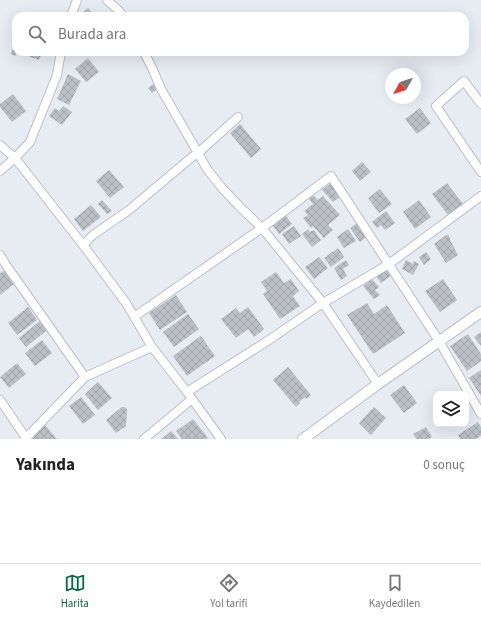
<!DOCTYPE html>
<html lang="tr">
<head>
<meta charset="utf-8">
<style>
	body { margin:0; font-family:"Source Sans 3",sans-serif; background:#f2f2f2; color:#222 }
	.controls { position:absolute; right:12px; bottom:12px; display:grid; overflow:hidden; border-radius:8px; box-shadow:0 4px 16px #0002 }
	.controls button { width:36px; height:36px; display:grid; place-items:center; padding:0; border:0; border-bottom:1px solid #e0e0e0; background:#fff; color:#222; font:20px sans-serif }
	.compass { position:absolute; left:385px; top:68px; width:36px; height:36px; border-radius:50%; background:#fff; box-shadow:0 4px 16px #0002; rotate:231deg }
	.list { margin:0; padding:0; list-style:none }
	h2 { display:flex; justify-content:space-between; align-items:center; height:52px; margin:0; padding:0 16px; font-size:17px }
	h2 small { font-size:13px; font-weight:400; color:#767676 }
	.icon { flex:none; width:22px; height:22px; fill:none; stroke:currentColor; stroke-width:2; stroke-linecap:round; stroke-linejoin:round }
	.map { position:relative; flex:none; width:481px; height:439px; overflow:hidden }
	.search { position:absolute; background:#fff; box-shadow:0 4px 16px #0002; left:12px; right:12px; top:12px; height:44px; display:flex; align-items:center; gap:10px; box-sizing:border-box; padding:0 14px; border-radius:12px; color:#767676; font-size:15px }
	.sheet { height:124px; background:#fff }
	nav { display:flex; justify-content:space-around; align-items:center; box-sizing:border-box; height:56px; border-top:1px solid #e0e0e0; background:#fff; font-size:11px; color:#767676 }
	nav a { display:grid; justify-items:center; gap:2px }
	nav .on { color:#066d43 }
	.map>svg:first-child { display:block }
	.building { fill:url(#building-cross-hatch) }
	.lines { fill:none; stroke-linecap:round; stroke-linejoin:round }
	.minor-casing { stroke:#babec5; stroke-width:10 }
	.tertiary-casing { stroke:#babec5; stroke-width:12 }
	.minor { stroke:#fff; stroke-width:8 }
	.tertiary { stroke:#fff; stroke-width:10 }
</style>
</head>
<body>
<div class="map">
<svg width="481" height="439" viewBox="0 0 481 439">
	<defs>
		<pattern id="building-cross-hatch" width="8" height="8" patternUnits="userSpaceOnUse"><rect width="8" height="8" fill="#bbc0c6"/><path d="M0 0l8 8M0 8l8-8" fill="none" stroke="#a0a4a9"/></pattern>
	</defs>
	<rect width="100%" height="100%" fill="#e7ecf3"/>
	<!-- building -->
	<path class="building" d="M88,8L95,16H84L81,14Z
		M16,39V52H42L39,60L17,52L15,56L11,54Z
		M88,58L99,72L86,82L75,69Z
		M68,74L81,81L69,105L57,99Z
		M153,84L157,89L152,93L148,88Z
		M13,94L26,111L12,122L0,107V104Z
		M63,106L72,112L62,125L49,116L55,108L59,111Z
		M420,108L431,123L417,134L405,119Z
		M240,124L261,149L251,158L230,133Z
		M362,162L371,172L360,181L352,171Z
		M109,170L124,187L110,198L96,181Z
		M331,183L342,195L333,202L322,190Z
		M447,183L463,204L448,215L432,194Z
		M380,189L392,204L379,213L368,198Z
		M313,195L318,200L323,196L340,215L328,225L333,230L324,238L313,226L311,228L303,218L308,215L304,211L313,204L309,199Z
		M102,200L112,211L107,214L98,204Z
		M419,200L431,217L415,229L403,212Z
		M91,205L101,217L83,231L74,219Z
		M386,211L395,223L385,230L381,225L377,228L372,222Z
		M284,213L292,224L279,234L271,223Z
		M359,222L369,235L360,242L350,228Z
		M294,226L301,236L289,244L282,234Z
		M308,229L310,232L314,230L321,240L312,247L302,234Z
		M348,229L356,241L344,248L337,237Z
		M446,235H448L450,238V240L458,255L446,263L434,244Z
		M338,248L344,257L331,267L324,258Z
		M426,252L431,259L424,265L419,257Z
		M319,257L328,268L314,279L305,267Z
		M346,260L349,265L343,269L347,276L341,280L334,268Z
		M406,260L413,264L414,261L419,264L413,275L402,269Z
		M387,266L393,274L381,283L375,275Z
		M5,270L15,283L0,295V273Z
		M276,272L284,283L291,279L299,291L293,296L300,306L280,319L263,294L267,291L261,282Z
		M372,279L379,287L375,290L380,295L374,299L363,286Z
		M443,279L457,300L440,312L425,291Z
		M176,295L187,312L160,330L149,313Z
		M367,303L374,314L387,305L405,333L373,354L347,315Z
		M28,307L37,320L17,335L8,323Z
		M248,307L264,329L254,337L248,329L236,338L221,319L236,308L240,313Z
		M188,314L199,329L174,347L163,332Z
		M40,321L47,330L26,347L19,338Z
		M481,332V346L474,337Z
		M468,334L481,354V361L467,371L450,346Z
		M201,336L215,356L187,376L173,356Z
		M42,340L52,353L35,366L25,353Z
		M17,363L26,374L9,388L0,377Z
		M288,367L311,395L306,399L305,397L299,402L300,403L296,407L273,380Z
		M481,370V396L469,378Z
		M98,382L112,398L98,410L85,394Z
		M404,385L417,403L404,413L390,395Z
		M81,397L95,415L83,424L69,406Z
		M122,407H125L127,409L126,426L116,433L106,420Z
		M374,407L386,418L371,435L359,423Z
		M193,419L208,438L206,439H182L176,431Z
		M478,422L481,427V436L476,439H460L458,435Z
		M45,425L57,439H27Z
		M426,427L432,437L428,439H416L413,434Z
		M171,431L178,439H161Z"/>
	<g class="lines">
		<defs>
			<path id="minor" d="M107,0L119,11L123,16
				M71,16L77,0
				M144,52L153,70L161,89L198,153L238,117
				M481,104L464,81L436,106L481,172
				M0,145L15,158L83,245L126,303L152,347L187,392L221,439
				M0,171L15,158L30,142L57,75L61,52
				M83,245L93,235L129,210L192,157L198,153L207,169L222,188L239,206L262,228L323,303L378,384
				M0,255L6,265L85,377
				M134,317L262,228L331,176L439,341L481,414
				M187,392L269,340L323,303L389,264L481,196
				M0,400L26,438
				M25,439L85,377L152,347
				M144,439L192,399"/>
			<path id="tertiary" d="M303,439L378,384L481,312"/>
		</defs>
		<!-- minor casing -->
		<use href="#minor" class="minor-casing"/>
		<!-- tertiary casing -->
		<use href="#tertiary" class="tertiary-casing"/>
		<!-- minor -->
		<use href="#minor" class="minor"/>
		<!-- tertiary -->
		<use href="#tertiary" class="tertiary"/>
	</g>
</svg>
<div class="controls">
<button><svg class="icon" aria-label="layers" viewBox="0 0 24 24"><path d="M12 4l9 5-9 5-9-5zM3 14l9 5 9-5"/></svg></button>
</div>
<svg class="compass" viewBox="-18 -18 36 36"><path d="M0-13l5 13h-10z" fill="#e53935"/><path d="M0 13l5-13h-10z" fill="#767676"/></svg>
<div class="search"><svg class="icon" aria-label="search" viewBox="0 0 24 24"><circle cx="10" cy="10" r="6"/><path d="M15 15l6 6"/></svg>Burada ara</div>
</div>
<section class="sheet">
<h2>Yakında<small>0 sonuç</small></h2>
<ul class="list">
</ul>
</section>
<nav>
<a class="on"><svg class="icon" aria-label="map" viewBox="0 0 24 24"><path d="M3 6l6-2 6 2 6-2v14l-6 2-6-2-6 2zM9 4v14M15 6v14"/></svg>Harita</a>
<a><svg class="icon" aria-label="directions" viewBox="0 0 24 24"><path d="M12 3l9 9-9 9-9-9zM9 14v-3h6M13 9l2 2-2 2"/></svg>Yol tarifi</a>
<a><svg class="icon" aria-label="saved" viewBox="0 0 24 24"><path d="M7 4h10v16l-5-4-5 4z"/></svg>Kaydedilen</a>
</nav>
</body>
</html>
